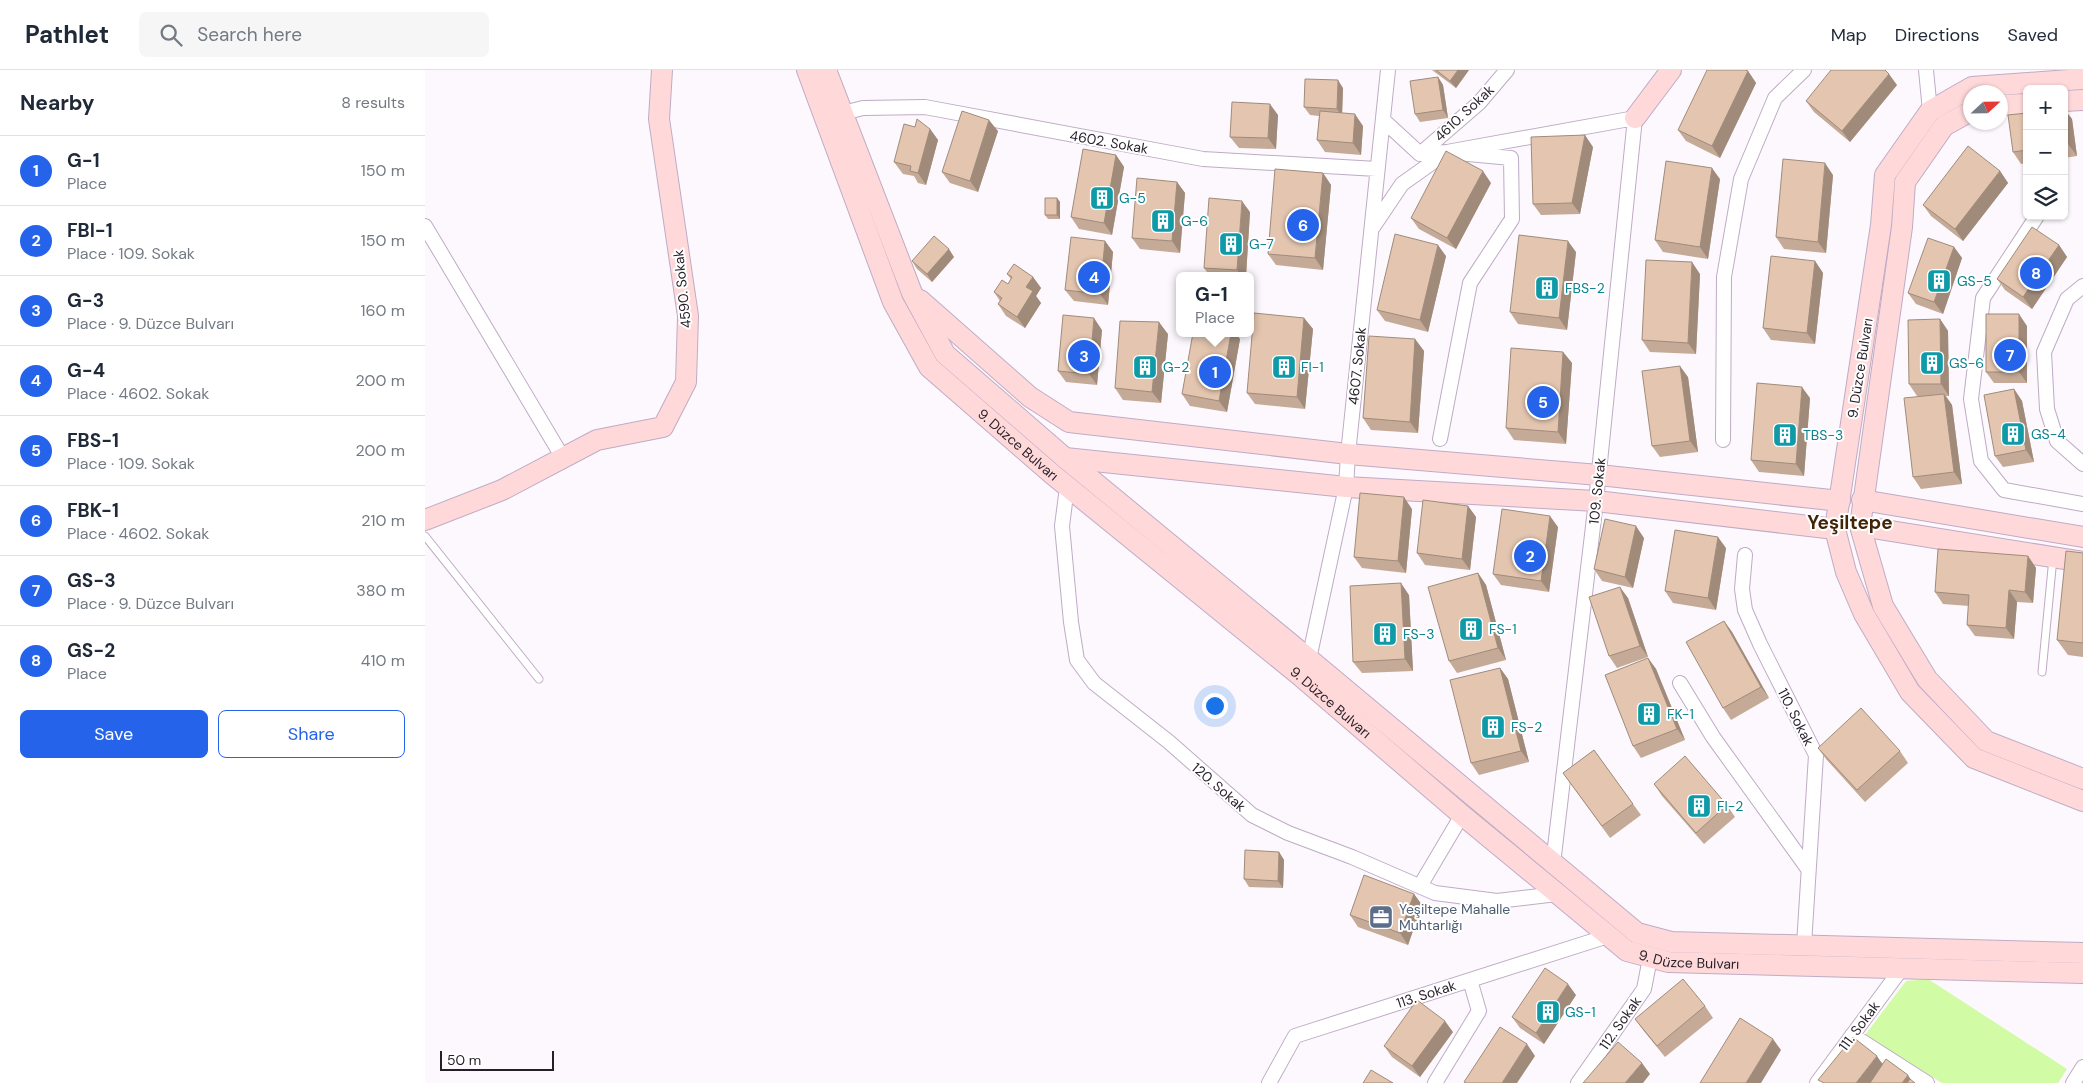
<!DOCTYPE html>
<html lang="en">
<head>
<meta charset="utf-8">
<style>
	body { margin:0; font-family:"DM Sans",sans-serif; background:#f6f6f7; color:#1f2937 }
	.controls { position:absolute; right:15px; top:15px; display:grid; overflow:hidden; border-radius:8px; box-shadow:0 1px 4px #0004 }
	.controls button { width:45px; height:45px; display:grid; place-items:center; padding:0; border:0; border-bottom:1px solid #e0e1e3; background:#fff; color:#1f2937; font:25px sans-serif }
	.compass { position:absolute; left:1538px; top:15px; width:45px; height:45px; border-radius:50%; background:#fff; box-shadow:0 1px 4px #0004; rotate:68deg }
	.scale { position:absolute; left:15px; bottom:12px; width:114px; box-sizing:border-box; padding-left:5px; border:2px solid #261e28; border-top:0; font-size:14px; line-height:18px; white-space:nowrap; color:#261e28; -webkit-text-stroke:4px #fff; paint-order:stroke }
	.you { position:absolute; left:789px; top:635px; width:18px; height:18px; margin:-12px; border:4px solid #fff; border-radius:50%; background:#1a73e8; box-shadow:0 0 0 8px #1a73e833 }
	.badge { display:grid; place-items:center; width:32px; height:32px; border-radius:50%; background:#2563eb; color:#fff; font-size:16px; font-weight:700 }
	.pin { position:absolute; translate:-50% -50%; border:2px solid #fff; box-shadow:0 1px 5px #0006 }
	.popup { position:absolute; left:751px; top:202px; width:78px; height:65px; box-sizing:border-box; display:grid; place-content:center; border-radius:8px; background:#fff; filter:drop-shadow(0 1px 4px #0005); font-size:16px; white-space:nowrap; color:#747a83 }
	.popup b { font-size:19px; color:#1f2937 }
	.popup::after { content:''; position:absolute; left:50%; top:100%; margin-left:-10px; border:10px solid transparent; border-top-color:#fff }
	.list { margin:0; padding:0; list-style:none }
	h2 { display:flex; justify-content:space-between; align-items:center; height:65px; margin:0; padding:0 20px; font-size:21px }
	h2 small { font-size:16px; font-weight:400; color:#747a83 }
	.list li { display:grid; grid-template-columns:32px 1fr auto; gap:15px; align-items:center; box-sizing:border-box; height:70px; padding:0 20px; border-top:1px solid #e0e1e3 }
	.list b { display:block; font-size:19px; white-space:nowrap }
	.list p { margin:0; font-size:16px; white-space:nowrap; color:#747a83 }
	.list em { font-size:16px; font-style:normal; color:#747a83 }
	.actions { display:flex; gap:10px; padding:15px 20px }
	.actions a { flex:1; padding:11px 0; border:1px solid #2563eb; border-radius:8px; text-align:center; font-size:18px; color:#2563eb }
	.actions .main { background:#2563eb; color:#fff }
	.icon { flex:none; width:28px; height:28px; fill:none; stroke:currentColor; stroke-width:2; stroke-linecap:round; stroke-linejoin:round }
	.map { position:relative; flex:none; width:1658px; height:1013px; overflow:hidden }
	header { display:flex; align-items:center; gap:30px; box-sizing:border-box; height:70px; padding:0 25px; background:#fff; border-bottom:1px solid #e0e1e3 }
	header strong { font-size:24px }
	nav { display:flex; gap:28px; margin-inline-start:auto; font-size:18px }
	.search { width:350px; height:45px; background:#f6f6f7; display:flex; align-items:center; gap:12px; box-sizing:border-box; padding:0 18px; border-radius:8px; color:#747a83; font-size:19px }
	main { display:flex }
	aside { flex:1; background:#fff }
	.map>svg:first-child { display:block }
	.green { fill:#d1fca5 }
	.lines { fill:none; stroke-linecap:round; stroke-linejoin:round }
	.lane-casing { stroke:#bfabc6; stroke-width:9 }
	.street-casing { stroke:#bfabc6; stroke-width:16 }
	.secondary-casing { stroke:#bfabc6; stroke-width:22 }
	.lane { stroke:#fff; stroke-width:7 }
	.street { stroke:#fff; stroke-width:14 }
	.secondary { stroke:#ffd9d9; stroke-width:20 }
	.wall { fill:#c4aa97 }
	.shaded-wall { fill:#a08b7b }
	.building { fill:#e4c6b0; stroke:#a08b7b }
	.labels { text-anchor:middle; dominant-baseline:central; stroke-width:4; stroke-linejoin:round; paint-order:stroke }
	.street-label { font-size:14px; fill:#261e28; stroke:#fff }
	.culture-label { font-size:14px; fill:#0d838f; stroke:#fff; text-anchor:start }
	.service-label { font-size:14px; fill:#4e5e75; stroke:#fff; text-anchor:start }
	.district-label { font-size:19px; font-weight:bold; fill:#422509; stroke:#fff }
</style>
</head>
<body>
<header>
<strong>Pathlet</strong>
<div class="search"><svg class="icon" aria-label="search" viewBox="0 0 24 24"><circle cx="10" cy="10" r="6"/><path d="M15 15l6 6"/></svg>Search here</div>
<nav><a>Map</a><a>Directions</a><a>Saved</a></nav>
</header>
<main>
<aside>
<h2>Nearby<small>8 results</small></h2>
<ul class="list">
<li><span class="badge">1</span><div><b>G-1</b><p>Place</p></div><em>150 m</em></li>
<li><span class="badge">2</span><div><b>FBI-1</b><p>Place · 109. Sokak</p></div><em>150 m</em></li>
<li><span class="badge">3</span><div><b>G-3</b><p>Place · 9. Düzce Bulvarı</p></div><em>160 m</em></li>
<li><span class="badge">4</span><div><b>G-4</b><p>Place · 4602. Sokak</p></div><em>200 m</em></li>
<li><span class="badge">5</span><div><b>FBS-1</b><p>Place · 109. Sokak</p></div><em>200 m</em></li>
<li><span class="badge">6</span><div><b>FBK-1</b><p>Place · 4602. Sokak</p></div><em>210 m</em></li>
<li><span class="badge">7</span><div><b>GS-3</b><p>Place · 9. Düzce Bulvarı</p></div><em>380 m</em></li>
<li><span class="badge">8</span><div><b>GS-2</b><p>Place</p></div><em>410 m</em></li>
</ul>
<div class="actions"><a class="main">Save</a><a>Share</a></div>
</aside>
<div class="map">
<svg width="1658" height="1013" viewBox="0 0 1658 1013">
	<rect width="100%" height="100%" fill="#fcf8fd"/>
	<!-- green -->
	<path class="green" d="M1503,909L1642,999L1633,1013H1517L1440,965L1481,911Z"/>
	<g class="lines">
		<defs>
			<path id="lane" d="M0,466L114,609
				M1617,602L1628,488"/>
			<path id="street" d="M1501,0L1505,41
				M418,43L438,38L500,37L778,89L952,99
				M958,50L995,84L1022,82L1210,48L1171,431L1128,794
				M995,84L1054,33L1082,0
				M1612,146L1558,228L1546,329L1556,391L1579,420L1658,434
				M0,156L138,388
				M948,157L977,114L1022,82L1086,88L1087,149L1045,213L1015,369
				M1658,216L1642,229L1619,282L1622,339L1632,371L1658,394
				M1298,370L1299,207L1316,109L1350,28L1379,0
				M642,417L637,456L646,552L652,590L669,613L744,672L827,745L863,763L927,787L1010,823L1072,831L1132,824
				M1320,485L1317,519L1320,540L1335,574L1391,685L1379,875
				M884,589L921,417L923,384L963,0
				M1255,613L1288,667L1383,799
				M995,816L1037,745
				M1427,965L1502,1013
				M844,1013L870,966L1183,866
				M1010,1013L1054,941L1045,910
				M1153,1013L1219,919L1225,888
				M1392,1013L1477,898
				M1648,1013L1658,997"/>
			<g id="secondary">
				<path id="s1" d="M382,0L468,232L504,297L627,404L873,604L1037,745L1202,881L1243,892L1658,903"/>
				<path d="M401,0L487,223L520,284L640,388L884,589L1212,863L1246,872L1658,883"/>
				<path d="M1658,9L1547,17L1505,41L1460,105L1456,155L1410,459L1421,502L1439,544L1485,622L1549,688L1658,731"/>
				<path d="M1639,31L1658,30"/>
				<path d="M1576,35L1602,34"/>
				<path d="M1546,41L1519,56L1480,112L1477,157L1435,456L1458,536L1502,609L1561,671L1658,709"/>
				<path d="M1210,48L1246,0"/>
				<path d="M495,230L605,327L644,352L923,384L1174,405L1415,431"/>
				<path d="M640,388L921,417L1171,431L1410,459"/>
				<path d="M1437,430L1658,467"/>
				<path d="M0,450L77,420L172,370L238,357L261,312L263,246L234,49L237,0"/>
				<path d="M1435,456L1658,492"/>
			</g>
		</defs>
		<!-- lane casing -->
		<use href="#lane" class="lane-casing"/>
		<!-- street casing -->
		<use href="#street" class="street-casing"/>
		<!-- secondary casing -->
		<use href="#secondary" class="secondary-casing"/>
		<!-- lane -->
		<use href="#lane" class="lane"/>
		<!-- street -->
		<use href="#street" class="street"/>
		<!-- secondary -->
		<use href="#secondary" class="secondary"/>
	</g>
	<!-- wall -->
	<path class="wall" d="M1007,0H1044L1031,18Z
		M1323,1L1331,13L1295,88L1261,71L1253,60Z
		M1013,7L1018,15L1023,48L995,52L990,44Z
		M1472,15L1425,72L1389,42L1381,31Z
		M918,18L917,43L938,56L936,85L900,82L892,70L894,46L885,45L879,37Z
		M1639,39L1647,49L1652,86L1639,88Z
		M1602,43V93L1596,94L1588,82Z
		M853,45L851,79L814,78L805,67Z
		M490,57L505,59L513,70L501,115L493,113L489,106L478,104L469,92Z
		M573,61L553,122L525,113L517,102Z
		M1168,77L1155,144L1116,145L1108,134Z
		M691,85L699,97L687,165L654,159L646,147Z
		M1575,101L1583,113L1538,171L1506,146L1498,135Z
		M898,103L906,115L898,200L851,195L843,184Z
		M1408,105L1401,183L1359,179L1351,167Z
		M1295,109L1283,189L1238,182L1230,170Z
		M752,112L760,123L755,183L715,179L707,168Z
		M1066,113L1031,179L994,159L986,148Z
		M632,128L635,132V149H623L620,145Z
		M825,142L821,206H785L779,198Z
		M680,171L688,182L683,235L649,231L640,220Z
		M1634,175L1642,187L1607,239L1580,220L1572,209Z
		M1529,177L1537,188L1518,244L1491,234L1483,223Z
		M1151,182L1142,260L1093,254L1085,242Z
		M1021,186L1003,262L960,251L952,240Z
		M529,187L507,212L492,199L487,191Z
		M1390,191L1398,203L1390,274L1346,270L1338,258Z
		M582,204L608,207L616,218L611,226L616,233L600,258L581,246L573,234L575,231L569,222L583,214L586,209Z
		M1275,204L1271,284L1225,282L1217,270Z
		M879,248L888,259L880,339L830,334L822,323Z
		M1515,249L1523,261L1524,326H1521L1527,335L1537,414L1496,419L1488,407L1501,326H1492L1484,314Z
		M1602,256V313H1569L1561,302Z
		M677,260L672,315L641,312L633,301Z
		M743,264L736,333L698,330L690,318Z
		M815,269L802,342L765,336L757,324Z
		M990,269L999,281L993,363L946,360L938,348Z
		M1138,282L1147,293L1141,374L1089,370L1081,358Z
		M1263,307L1273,382L1235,387L1227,376Z
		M1589,319L1597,331L1609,392L1578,397L1570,386Z
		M1385,328L1379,406L1334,402L1326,390Z
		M1043,436L1051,447L1045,500L1000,495L992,483Z
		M987,439L981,503L937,498L929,487Z
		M1133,457L1124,522L1076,515L1068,504Z
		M1219,468L1208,518L1177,511L1169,499Z
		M1301,478L1291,540L1248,533L1240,521Z
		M1658,483V587L1643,585L1632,570Z
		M1603,486L1611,498L1608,533L1592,532L1589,569L1550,566L1542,555L1544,536L1518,534L1510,522Z
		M1053,503L1061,515L1081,590L1032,603L1024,591Z
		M984,525L988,601L937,603L928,592Z
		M1203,528L1223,587L1192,598L1184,586Z
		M1299,551L1307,562L1344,628L1306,650L1298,638Z
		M1223,588L1231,599L1260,670L1216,688L1208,676Z
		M1075,598L1083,609L1104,692L1054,705L1046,693Z
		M1393,678L1475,681L1483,693L1440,732L1401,689Z
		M1169,680L1216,745L1185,768L1138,703Z
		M1229,714L1302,735L1310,747L1279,774L1237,726Z
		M854,782L859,790L858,818L824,817L819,809Z
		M989,824L997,835L983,875L933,857L925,845Z
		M1151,925L1119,974L1095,958L1087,947Z
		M1280,936L1288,948L1240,987L1218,960L1210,949Z
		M1028,962L995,1007L967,987L959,976Z"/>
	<!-- shaded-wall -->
	<path class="shaded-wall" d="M1033,0H1044L1031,18L1025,11Z
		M1323,1L1331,13L1295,88L1287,76Z
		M1464,4L1472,15L1425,72L1417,61Z
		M1013,7L1018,15L1023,48L1018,40Z
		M913,10L918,18L917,47L912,39Z
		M845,34L853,45L851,79L843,68Z
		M1639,39L1647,49L1652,86L1643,74Z
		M930,44L938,56L936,85L928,73Z
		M564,50L573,61L553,122L545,111Z
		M505,59L513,70L501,115L493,103Z
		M1160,65L1168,77L1155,144L1147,133Z
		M691,85L699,97L687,165L679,153Z
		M1400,93L1408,105L1401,183L1393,172Z
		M1287,98L1295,109L1283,189L1275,177Z
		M1058,101L1066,113L1031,179L1022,168Z
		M1575,101L1583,113L1538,171L1530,159Z
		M898,103L906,115L898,200L890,188Z
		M752,112L760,123L755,183L747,171Z
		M632,128L635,132V149L632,145Z
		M817,131L825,142L821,206H816L812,200Z
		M680,171L688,182L683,235L675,224Z
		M1143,171L1151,182L1142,260L1134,248Z
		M1013,175L1021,186L1003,262L995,250Z
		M1634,175L1642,187L1607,239L1598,227Z
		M1529,177L1537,188L1518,244L1509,232Z
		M524,179L529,187L507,212L502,204Z
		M1390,191L1398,203L1390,274L1382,263Z
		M1267,192L1275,204L1271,284L1263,273Z
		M608,207L616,218L611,226L616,233L600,258L592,247L601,217Z
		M1594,244L1602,256V313L1594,302Z
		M669,248L677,260L672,315L664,304Z
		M879,248L888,259L880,339L872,327Z
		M1515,249L1523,261L1524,326L1516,314Z
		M734,252L743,264L736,333L727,322Z
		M806,263H811L815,269L802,342L794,331Z
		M990,269L999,281L993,363L985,352Z
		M1138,282L1147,293L1141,374L1133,362Z
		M1255,296L1263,307L1273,382L1265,371Z
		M1377,317L1385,328L1379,406L1371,394Z
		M1589,319L1597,331L1609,392L1601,380Z
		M1519,324L1527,335L1537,414L1529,402Z
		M979,427L987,439L981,503L973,491Z
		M1043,436L1051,447L1045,500L1037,489Z
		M1125,446L1133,457L1124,522L1116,511Z
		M1211,456L1219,468L1208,518L1200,507Z
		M1293,467L1301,478L1291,540L1283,528Z
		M1603,486L1611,498L1608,533L1600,522Z
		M1053,503L1061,515L1081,590L1073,578Z
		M976,513L984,525L988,601L980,589Z
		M1195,517L1203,528L1223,587L1215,576Z
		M1584,520L1592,532L1589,569L1581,558Z
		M1299,551L1307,562L1344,628L1336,617Z
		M1223,588L1231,599L1260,670L1252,659Z
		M1075,598L1083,609L1104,692L1096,681Z
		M854,782L859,790L858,818L853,811Z
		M989,824L997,835L983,875L975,863Z
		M1143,914L1151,925L1119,974L1111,963Z
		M1020,951L1028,962L995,1007L987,996Z
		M1348,969L1356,980L1336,1013H1321Z
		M1102,974L1110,986L1092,1013H1077Z
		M1452,986L1460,998L1448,1013H1431Z
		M1217,993L1225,1004L1218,1013H1200Z
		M1483,1005L1488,1013H1477Z"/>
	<!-- building -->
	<path class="building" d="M1011,0H1033L1025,11Z
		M1282,0H1320L1323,1L1287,76L1253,60Z
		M1406,0H1460L1464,4L1417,61L1381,31Z
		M1013,7L1018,40L990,44L985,11Z
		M880,9L913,10L912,39L879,37Z
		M807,32L845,34L843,68L805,67Z
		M537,41L564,50L545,111L517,102Z
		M895,41L930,44L928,73L892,70Z
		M1602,43V80L1588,82L1583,45Z
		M1639,44L1643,74L1639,75Z
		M492,49L505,59L493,103L485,101L486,96L469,92L479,54L490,57Z
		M1160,65L1147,133L1108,134L1106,67Z
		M1543,76L1575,101L1530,159L1498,135Z
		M658,79L691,85L679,153L646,147Z
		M1021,81L1058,101L1022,168L986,148Z
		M1358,89L1400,93L1393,172L1351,167Z
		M1241,91L1287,98L1275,177L1230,170Z
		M850,99L898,103L890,188L843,184Z
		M712,108L752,112L747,171L707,168Z
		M620,128H632V145H620Z
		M784,128L817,131L812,200L779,198Z
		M1607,157L1634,175L1598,227L1572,209Z
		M970,164L1013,175L995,250L952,240Z
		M1094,165L1143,171L1134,248L1085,242Z
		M509,166L524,179L502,204L487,191Z
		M646,167L680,171L675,224L640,220Z
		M1503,168L1529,177L1509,232L1483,223Z
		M1346,186L1390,191L1382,263L1338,258Z
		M1221,190L1267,192L1263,273L1217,270Z
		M589,194L608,207L601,217L608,221L592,247L573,234L577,228L569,222L577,210L583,214L587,207L582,204Z
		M829,243L879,248L872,327L822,323Z
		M1561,244H1594V302H1561Z
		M638,245L669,248L664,304L633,301Z
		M1515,249L1516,314H1484L1483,250Z
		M695,251L734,252L727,322L690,318Z
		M768,263H806L794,331L757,324Z
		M944,266L990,269L985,352L938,348Z
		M1086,278L1138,282L1133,362L1081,358Z
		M1255,296L1265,371L1227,376L1217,301Z
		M1332,313L1377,317L1371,394L1326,390Z
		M1589,319L1601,380L1570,386L1559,325Z
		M1519,324L1529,402L1488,407L1479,328Z
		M935,423L979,427L973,491L929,487Z
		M998,430L1043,436L1037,489L992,483Z
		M1077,439L1125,446L1116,511L1068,504Z
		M1180,449L1211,456L1200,507L1169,499Z
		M1250,460L1293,467L1283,528L1240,521Z
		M1513,479L1603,486L1600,522L1584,520L1581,558L1542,555L1544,525L1510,522Z
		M1641,481L1658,483V573L1632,570Z
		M1053,503L1073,578L1024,591L1003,517Z
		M976,513L980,589L928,592L925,516Z
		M1195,517L1215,576L1184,586L1164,527Z
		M1299,551L1336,617L1298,638L1261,572Z
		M1223,588L1252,659L1208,676L1180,605Z
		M1075,598L1096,681L1046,693L1025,610Z
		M1436,638L1475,681L1432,720L1393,678Z
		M1169,680L1208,734L1177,756L1138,703Z
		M1260,686L1302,735L1271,763L1229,714Z
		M820,780L854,782L853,811L819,809Z
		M939,805L989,824L975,863L925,845Z
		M1120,898L1143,914L1111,963L1087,947Z
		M1258,909L1280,936L1232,976L1210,949Z
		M992,930L1020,951L987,996L959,976Z
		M1315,948L1348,969L1321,1013H1275Z
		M1075,957L1102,974L1077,1013H1041L1039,1012Z
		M1428,967L1452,986L1431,1013H1399L1393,1010Z
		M1193,972L1217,993L1200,1013H1158Z
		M1461,989L1483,1005L1477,1013H1445Z
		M946,1000L968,1013H938Z
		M1485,1009L1490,1013H1482Z"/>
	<!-- icons -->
	<defs>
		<symbol id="building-square" viewBox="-11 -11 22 22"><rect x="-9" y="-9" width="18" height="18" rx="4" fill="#0f9aa8" stroke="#fff"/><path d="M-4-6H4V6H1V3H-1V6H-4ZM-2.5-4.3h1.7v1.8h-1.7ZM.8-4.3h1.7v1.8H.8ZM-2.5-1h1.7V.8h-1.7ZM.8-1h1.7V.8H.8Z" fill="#fff"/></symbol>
		<symbol id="office-square" viewBox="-11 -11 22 22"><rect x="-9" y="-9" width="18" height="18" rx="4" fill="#5c6f8a" stroke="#fff"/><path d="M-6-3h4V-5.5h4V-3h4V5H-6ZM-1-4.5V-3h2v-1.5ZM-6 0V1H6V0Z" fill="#fff"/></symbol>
	</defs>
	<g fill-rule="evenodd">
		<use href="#building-square" x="663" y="114" width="28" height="28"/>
		<use href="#building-square" x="724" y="137" width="28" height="28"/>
		<use href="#building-square" x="792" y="160" width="28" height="28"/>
		<use href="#building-square" x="1500" y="197" width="28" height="28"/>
		<use href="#building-square" x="1108" y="204" width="28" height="28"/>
		<use href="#building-square" x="1493" y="279" width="28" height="28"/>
		<use href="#building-square" x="706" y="283" width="28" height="28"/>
		<use href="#building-square" x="845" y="283" width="28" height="28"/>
		<use href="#building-square" x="1574" y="350" width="28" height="28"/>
		<use href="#building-square" x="1346" y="351" width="28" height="28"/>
		<use href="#building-square" x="1032" y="545" width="28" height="28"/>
		<use href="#building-square" x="946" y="550" width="28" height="28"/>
		<use href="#building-square" x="1210" y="630" width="28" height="28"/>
		<use href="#building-square" x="1054" y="643" width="28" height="28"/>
		<use href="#building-square" x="1260" y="722" width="28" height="28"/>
		<use href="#office-square" x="942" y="833" width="28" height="28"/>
		<use href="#building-square" x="1109" y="928" width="28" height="28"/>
	</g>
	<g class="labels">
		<!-- street labels -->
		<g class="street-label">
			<text transform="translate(1039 43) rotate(-43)">4610. Sokak</text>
			<text transform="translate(684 72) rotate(10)">4602. Sokak</text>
			<text transform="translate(257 219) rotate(-96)">4590. Sokak</text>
			<text transform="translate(932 296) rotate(-84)">4607. Sokak</text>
			<text transform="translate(1435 298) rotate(-81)">9. Düzce Bulvarı</text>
			<text stroke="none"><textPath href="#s1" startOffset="440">9. Düzce Bulvarı</textPath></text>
			<text transform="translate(1172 421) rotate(-84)">109. Sokak</text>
			<text stroke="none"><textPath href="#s1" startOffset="845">9. Düzce Bulvarı</textPath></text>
			<text transform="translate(1371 647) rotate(63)">110. Sokak</text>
			<text transform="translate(794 717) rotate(41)">120. Sokak</text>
			<text stroke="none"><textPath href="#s1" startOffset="1295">9. Düzce Bulvarı</textPath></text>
			<text transform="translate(1001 924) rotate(-18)">113. Sokak</text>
			<text transform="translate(1195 953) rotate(-55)">112. Sokak</text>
			<text transform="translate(1434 956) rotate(-53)">111. Sokak</text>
		</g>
		<!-- culture labels -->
		<g class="culture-label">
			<text x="694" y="128">G-5</text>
			<text x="756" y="151">G-6</text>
			<text x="824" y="174">G-7</text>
			<text x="1532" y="211">GS-5</text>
			<text x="1140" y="218">FBS-2</text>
			<text x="1524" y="293">GS-6</text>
			<text x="738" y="297">G-2</text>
			<text x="876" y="297">FI-1</text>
			<text x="1606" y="364">GS-4</text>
			<text x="1378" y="365">TBS-3</text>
			<text x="1064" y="559">FS-1</text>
			<text x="978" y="564">FS-3</text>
			<text x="1242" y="644">FK-1</text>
			<text x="1086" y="657">FS-2</text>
			<text x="1292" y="736">FI-2</text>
			<text x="1140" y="942">GS-1</text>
		</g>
		<!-- service labels -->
		<g class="service-label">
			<text x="974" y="839">Yeşiltepe Mahalle<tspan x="974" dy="16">Muhtarlığı</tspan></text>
		</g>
		<!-- district labels -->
		<g class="district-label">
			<text x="1425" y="452">Yeşiltepe</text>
		</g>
	</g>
</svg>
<div class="controls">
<button>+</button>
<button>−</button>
<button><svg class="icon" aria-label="layers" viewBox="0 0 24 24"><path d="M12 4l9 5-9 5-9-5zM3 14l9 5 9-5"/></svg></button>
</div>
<svg class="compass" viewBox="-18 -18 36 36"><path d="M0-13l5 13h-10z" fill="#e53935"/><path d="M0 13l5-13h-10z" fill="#747a83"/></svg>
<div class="scale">50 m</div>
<div class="you"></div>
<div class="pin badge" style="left:790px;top:302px">1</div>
<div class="popup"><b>G-1</b>Place</div>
<div class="pin badge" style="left:1105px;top:486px">2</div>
<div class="pin badge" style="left:659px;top:286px">3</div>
<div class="pin badge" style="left:669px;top:207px">4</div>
<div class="pin badge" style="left:1118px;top:332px">5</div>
<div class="pin badge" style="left:878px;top:155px">6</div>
<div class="pin badge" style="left:1585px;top:285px">7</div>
<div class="pin badge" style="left:1611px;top:203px">8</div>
</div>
</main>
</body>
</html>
